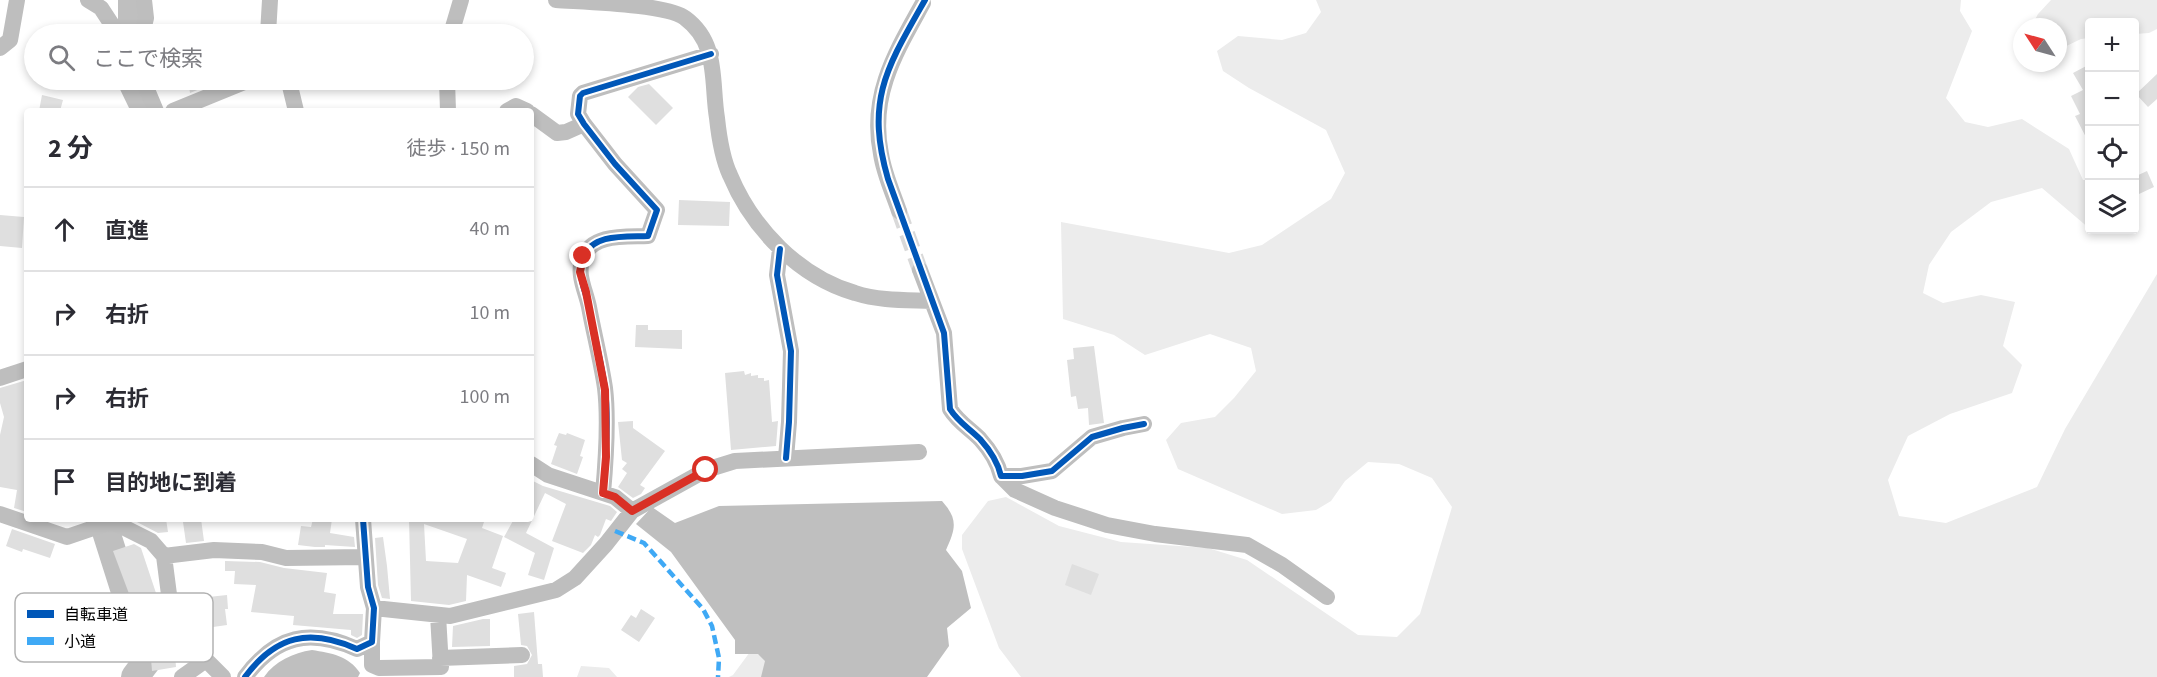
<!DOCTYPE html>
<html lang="ja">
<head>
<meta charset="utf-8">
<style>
	body { margin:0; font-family:"Source Sans 3","Noto Sans JP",sans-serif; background:#f7f7f7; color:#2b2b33 }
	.controls { position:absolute; right:18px; top:18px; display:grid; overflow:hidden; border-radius:6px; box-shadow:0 3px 9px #0003 }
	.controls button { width:54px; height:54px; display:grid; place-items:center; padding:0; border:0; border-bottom:2px solid #e1e1e2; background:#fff; color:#2b2b33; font:30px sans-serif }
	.compass { position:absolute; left:2013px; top:18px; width:54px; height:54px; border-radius:50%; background:#fff; box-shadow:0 3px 9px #0003; rotate:306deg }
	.stop { position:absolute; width:18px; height:18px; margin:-14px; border:4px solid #d93025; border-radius:50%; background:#fff }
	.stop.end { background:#d93025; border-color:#fff; box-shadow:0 2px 6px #0008 }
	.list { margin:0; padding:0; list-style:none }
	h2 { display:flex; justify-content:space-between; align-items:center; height:78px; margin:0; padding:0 24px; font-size:26px }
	h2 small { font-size:20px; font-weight:400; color:#7c7c81 }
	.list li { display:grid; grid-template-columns:39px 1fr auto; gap:18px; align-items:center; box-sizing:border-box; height:84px; padding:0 24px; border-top:2px solid #e1e1e2 }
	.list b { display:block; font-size:22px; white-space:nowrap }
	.list em { font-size:20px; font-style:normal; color:#7c7c81 }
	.icon { flex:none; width:33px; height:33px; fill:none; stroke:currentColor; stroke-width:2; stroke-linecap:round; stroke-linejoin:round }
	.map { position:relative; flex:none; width:2157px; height:677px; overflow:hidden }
	.search { position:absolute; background:#fff; box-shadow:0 3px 9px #0003; left:24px; top:24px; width:510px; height:66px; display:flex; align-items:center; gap:15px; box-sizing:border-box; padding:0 21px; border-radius:33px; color:#7c7c81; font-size:22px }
	.panel { position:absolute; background:#fff; box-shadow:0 3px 9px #0003; left:24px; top:108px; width:510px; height:414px; border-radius:6px }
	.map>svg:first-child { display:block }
	.green { fill:#ececec }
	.water { fill:#bfbfbf }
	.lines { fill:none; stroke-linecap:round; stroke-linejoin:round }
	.river { stroke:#bfbfbf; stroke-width:28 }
	.building { fill:#dfdfdf; fill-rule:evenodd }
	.street-tunnel { stroke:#d9d9d9; stroke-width:16; stroke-dasharray:16 8; stroke-linecap:butt }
	.street { stroke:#bebebe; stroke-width:16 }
	.quiet { stroke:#3fa9f5; stroke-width:4.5; stroke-dasharray:9 4.5; stroke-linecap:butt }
	.cycleway-casing { stroke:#fff; stroke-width:10 }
	.cycleway { stroke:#0057b8; stroke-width:6 }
	.route { stroke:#d93025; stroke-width:8 }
	.key { fill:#fff; stroke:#b2b2b2; stroke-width:1.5 }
	.key-label { font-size:16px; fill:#000 }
</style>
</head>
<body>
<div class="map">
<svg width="2157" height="677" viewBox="0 0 2157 677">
	<rect width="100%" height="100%" fill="#fff"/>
	<!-- green -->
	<path class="green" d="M1316,0H1961L1960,11L1972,31L1946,98L1965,122L1988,127L2022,119L2069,149L2083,180H2089L2090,229L2042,188L1991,202L1951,232L1929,265L1923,293L1943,303L1981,295L2015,302L2003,346L2022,365L2012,393L1950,414L1908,436L1888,480L1899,516L1946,523L2037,487L2065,429L2157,274V677H1021L999,648L962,549V535L988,501L1006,497L1059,526L1121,542L1208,548L1247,560L1358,635L1397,637L1420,614L1452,507L1432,478L1399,464L1368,462L1345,481L1331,501L1316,510L1282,514L1178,469L1166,440L1181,423L1215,417L1234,398L1256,371L1251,348L1210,334L1145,355L1114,335L1063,319L1061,222L1229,253L1262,245L1331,199L1345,173L1326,130L1249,88L1223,71L1217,51L1238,36L1282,40L1306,33L1321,12Z
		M2051,0H2157V29L2149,33L2135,34L2134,22H2090L2089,38L2081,39L2058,50V27H2031L2038,14Z
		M758,641L808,677H729L733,675Z
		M581,666L609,668L617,677H577Z"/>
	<!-- water -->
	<path class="water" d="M942,501C958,519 956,528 946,550L962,571L971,608L947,628L949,646L927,677H761L765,661L758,654H735V640L671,552L636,524L652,507L675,523L719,506Z
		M312,650C331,653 349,656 360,673L358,677H264C275,661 293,653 312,650Z"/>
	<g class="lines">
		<!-- river -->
		<path class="river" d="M132,34V0
			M131,80L146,111
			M102,519L147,661L135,677"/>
	</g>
	<!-- building -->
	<path class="building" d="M2090,64V145L2075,116L2080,114L2071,96L2083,90L2073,73Z
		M2157,74V99L2148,107L2136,94Z
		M188,80H207V86L190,93Z
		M649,84L673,108L656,125L628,97L638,87Z
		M42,95L63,100L60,111H39Z
		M2147,171L2154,187L2139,194L2134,185V177Z
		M679,200L730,202L729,226L678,225Z
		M0,215L24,217L22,248L0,246Z
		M636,325H648V330H682V349L635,347Z
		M1094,346L1104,423L1089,425L1088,408L1078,409L1076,396L1071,397L1067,360L1074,359L1073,348Z
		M744,371L745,375L751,373V376L758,375V378H764V381L769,380L772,422L778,421L776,446L731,450L725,373Z
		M27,380V512L14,508L17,490L0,487V435L4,417L0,403V388Z
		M633,421V428L665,451L640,485L645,488L641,494L633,498L618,487L627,473L622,469L627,463L622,460L618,422Z
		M559,433L566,435L567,433L585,440L580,456L583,457L577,474L551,464L557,446L554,445Z
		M531,480L543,486L610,506L617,512L611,521L606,519L600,535L598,537L595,535L591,545L583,553L552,541L566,504L545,493L526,533L554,548L544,580L528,575L535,553L504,537L514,519H531Z
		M134,519H166L168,532L158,533L135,521Z
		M201,519L204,541L186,543L183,522Z
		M313,519H332L330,533L354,537L355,547L325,545V547H315L298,545L301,526L311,527Z
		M409,519H485L482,528L503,536L492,568L506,573L501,587L467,575L466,601L449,605L411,601ZM424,524L467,539L458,563L426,561Z
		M12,529L55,544L50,558L23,549L22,552L6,546Z
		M383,537L387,566L390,599L382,598L378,585L375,538Z
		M134,544L141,548L157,596L136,603L134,598L131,599L113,551Z
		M225,561L260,562L284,568L327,573L324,592L336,594L333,614H363L362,635L357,638L351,635V630L293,625L294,616L251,612L256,585L234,584L235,571H225Z
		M1072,564L1099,574L1091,595L1065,585Z
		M227,595L228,609H225L227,625L206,628L207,630L194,631L181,607L180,600Z
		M641,609L655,618L639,642L621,630L631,615L636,618Z
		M534,612L538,664H542L543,677H514V666L527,664L532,655L527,646L521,645L518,614Z
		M483,619H490V646L452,647L453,626Z
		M148,620H164L174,639L176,667L152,671Z"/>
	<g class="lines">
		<!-- street-tunnel -->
		<path class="street-tunnel" d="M899,211L920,270"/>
		<!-- street -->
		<path class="street" d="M88,0L101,8L118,34
			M556,0C583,2 667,4 685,18C719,43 711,81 717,118C719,137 722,158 730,175C752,228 799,277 855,293C880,301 905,300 931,301
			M142,34L146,18L144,0
			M268,34L270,0
			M451,34L461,0
			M0,48L10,40L17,0
			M143,80L156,111
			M285,80L289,82L296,111
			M447,80L448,111
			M173,111L249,80
			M507,111L516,106L527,111
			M531,114L557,133L566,132L584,124
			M899,211C893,193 884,174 881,154C869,95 896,52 923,3
			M780,249L777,275L791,351L789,422L786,458
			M920,270L944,333L950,409C958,422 969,428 980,439C989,449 998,463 1001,476H1022L1052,471L1092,437L1123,428L1144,424
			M0,378L27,369
			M531,464L548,475L615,497L632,511
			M1001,476L1015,490L1055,508L1107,525L1155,534L1247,545L1282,565L1327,597
			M603,493C606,460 609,421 605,388C601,361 594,334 589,307C586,291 576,274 583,258C592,233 626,237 648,236L657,210L615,164L584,124L578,114L580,96L583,93L711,54
			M0,514L67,537L111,522
			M107,519L151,541L164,556L171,610L187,641L223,677
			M164,556L214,550L262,552L286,558L365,557
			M374,608L450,616L556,590L575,578L606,544L632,511L706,470L735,461L919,452
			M438,615L441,667
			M372,642V665L379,668L441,667
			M440,658L522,655
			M182,677L206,660
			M245,677C276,635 310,628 357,649L372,642L374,608L368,587L363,519"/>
		<!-- quiet -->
		<path class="quiet" d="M615,531L644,543L703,609L712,626L719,658L718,677"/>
		<defs>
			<path id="cycleway" d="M925,0C887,67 865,100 888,179L944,333L950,409C958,422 969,428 980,439C989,449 998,463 1001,476H1022L1052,471L1092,437L1123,428L1144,424
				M780,249L777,275L791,351L789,422L786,458
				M603,493C606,460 609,421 605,388C601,361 594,334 589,307C586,291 576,274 583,258C592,233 626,237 648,236L657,210L615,164L584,124L578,114L580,96L583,93L711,54
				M245,677C276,635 310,628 357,649L372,642L374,608L368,587L363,519"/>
		</defs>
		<!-- cycleway casing -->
		<use href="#cycleway" class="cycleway-casing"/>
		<!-- cycleway -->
		<use href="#cycleway" class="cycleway"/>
	</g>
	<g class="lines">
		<!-- route -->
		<path class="route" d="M583,256L580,272L586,292L605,390L606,457L603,493L615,497L632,511L706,470"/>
	</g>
	<!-- legend -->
	<rect x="15" y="593" width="198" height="69" rx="9" class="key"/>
	<rect x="27" y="610" width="27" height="8" fill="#0057b8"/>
	<rect x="27" y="637" width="27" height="8" fill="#3fa9f5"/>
	<g class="key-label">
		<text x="64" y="620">自転車道</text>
		<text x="64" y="647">小道</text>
	</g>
</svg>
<div class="controls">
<button>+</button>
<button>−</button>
<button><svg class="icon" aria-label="locate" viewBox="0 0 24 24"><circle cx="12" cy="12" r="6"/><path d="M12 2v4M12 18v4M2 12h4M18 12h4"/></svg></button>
<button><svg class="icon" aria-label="layers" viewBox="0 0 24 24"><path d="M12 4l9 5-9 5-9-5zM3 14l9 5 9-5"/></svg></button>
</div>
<svg class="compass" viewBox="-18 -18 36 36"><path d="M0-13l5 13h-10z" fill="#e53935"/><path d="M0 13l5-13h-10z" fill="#7c7c81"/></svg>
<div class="stop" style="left:706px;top:470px"></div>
<div class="stop end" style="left:583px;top:256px"></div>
<div class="search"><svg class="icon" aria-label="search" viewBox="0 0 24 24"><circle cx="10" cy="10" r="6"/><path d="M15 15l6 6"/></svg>ここで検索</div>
<section class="panel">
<h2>2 分<small>徒歩 · 150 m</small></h2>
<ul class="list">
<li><svg class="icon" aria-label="ahead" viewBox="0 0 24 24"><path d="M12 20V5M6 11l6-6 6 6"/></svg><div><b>直進</b></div><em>40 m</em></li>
<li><svg class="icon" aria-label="right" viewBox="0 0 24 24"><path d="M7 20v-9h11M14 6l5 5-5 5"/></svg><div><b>右折</b></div><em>10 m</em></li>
<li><svg class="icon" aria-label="right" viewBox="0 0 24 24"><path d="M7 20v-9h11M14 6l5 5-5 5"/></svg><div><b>右折</b></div><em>100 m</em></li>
<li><svg class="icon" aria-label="arrive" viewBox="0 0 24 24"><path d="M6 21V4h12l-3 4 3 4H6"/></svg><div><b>目的地に到着</b></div></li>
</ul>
</section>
</div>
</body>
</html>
